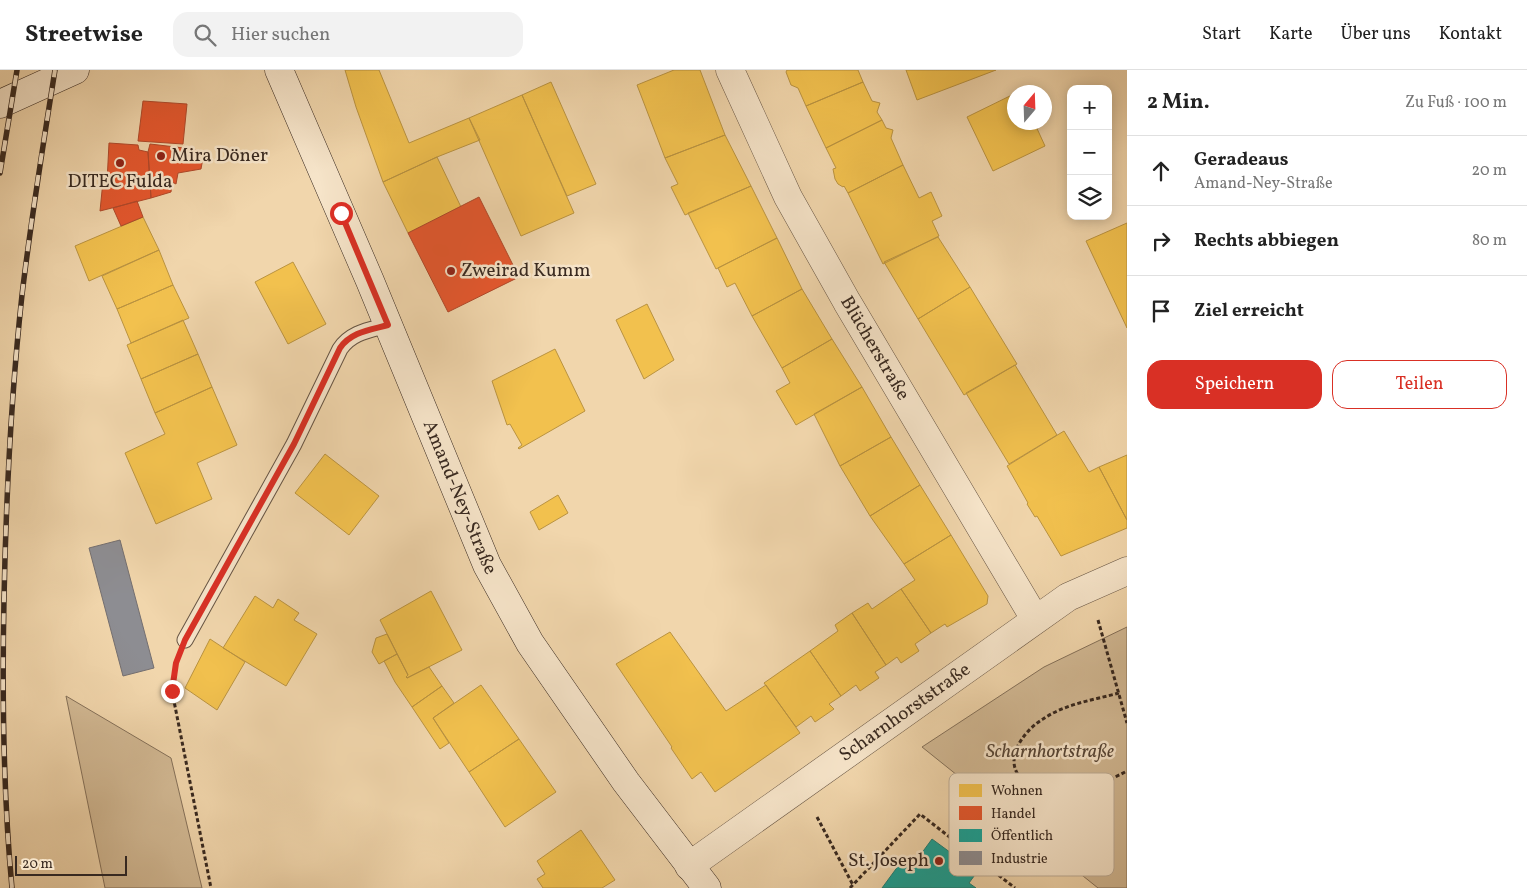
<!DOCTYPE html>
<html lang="de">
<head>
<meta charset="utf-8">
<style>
	body { margin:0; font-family:Vollkorn,serif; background:#f2f2f2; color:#222 }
	.controls { position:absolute; right:15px; top:15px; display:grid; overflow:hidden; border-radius:10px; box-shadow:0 2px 12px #0003 }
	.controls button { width:45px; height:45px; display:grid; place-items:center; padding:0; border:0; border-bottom:1px solid #e0e0e0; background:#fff; color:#222; font:25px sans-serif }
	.compass { position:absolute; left:1007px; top:15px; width:45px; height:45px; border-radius:50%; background:#fff; box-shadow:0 2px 12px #0003; rotate:19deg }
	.scale { position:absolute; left:15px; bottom:12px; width:112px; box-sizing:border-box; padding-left:5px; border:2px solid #382920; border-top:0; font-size:14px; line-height:18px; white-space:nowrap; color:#382920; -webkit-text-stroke:4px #f6e4c9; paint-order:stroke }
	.stop { position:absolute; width:15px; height:15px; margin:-11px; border:4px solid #d93025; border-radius:50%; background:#fff }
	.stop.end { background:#d93025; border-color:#fff; box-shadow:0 1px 5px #0008 }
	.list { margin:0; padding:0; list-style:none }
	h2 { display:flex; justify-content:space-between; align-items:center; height:65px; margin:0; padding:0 20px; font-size:21px }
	h2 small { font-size:16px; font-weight:400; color:#767676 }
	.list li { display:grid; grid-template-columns:32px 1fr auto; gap:15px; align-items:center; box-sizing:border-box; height:70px; padding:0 20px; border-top:1px solid #e0e0e0 }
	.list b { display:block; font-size:19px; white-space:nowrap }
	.list p { margin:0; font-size:16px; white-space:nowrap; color:#767676 }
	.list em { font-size:16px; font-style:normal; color:#767676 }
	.actions { display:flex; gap:10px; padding:15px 20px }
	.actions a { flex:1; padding:11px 0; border:1px solid #d93025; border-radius:15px; text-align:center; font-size:18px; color:#d93025 }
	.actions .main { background:#d93025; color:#fff }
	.icon { flex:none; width:28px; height:28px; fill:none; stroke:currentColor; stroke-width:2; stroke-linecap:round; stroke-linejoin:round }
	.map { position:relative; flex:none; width:1127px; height:818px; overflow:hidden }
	header { display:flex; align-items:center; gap:30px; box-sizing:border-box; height:70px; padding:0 25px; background:#fff; border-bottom:1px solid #e0e0e0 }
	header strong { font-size:24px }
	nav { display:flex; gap:28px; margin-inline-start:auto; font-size:18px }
	.search { width:350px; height:45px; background:#f2f2f2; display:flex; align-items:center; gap:12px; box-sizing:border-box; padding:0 18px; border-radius:15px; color:#767676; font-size:19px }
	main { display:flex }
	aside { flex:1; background:#fff }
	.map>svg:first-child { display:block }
	.green { fill:#d2b994; stroke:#85715a }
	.homes { fill:#f2c14e; stroke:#ba9340 }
	.shops { fill:#e4572e; stroke:#b0492a }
	.public { fill:#17a398; stroke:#217e74 }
	.industry { fill:#8d8d92; stroke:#746f70 }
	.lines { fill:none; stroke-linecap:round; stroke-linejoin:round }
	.lane-casing { stroke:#665443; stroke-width:17 }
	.street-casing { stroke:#665443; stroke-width:29 }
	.secondary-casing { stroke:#382920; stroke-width:29 }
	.path { stroke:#382920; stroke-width:3; stroke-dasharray:4 2.5; stroke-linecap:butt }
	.lane { stroke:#f6e4c9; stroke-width:15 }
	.street { stroke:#f6e4c9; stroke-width:28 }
	.secondary { stroke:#f6e4c9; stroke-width:28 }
	.rail-casing { stroke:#382920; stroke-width:5.5 }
	.rail { stroke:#f6e4c9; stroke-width:4; stroke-dasharray:11; stroke-linecap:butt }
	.route { stroke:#d93025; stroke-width:6 }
	.poi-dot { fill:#8f2418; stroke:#f6e4c9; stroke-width:2 }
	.labels { text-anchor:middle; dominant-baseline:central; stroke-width:5; stroke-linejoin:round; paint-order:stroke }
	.poi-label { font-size:19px; fill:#382920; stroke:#f6e4c9; text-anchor:start }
	.street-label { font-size:19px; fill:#382920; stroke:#f6e4c9 }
	.park-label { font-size:19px; font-style:italic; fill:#574637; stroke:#f6e4c9 }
	.key { fill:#f6e4c9; stroke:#bdac96; stroke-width:1 }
	.key-label { font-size:14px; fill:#382920 }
</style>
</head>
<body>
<header>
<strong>Streetwise</strong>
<div class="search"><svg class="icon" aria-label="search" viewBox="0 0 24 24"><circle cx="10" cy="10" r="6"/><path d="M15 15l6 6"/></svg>Hier suchen</div>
<nav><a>Start</a><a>Karte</a><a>Über uns</a><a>Kontakt</a></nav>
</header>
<main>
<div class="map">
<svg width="1127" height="818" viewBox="0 0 1127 818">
	<rect width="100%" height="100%" fill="#f1d6ac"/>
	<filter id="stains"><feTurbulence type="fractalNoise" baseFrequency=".004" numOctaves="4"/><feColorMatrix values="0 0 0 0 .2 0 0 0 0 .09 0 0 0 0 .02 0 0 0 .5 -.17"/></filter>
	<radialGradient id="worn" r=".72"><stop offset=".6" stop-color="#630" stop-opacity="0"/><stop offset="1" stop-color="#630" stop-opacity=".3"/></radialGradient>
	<!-- green -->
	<path class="green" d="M1127,557V818H1098L922,677L1044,597Z
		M66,626L171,688L202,818H105Z"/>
	<!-- homes -->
	<path class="homes" d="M345,0H379L409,73L469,48L480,70L437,87L383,112L356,37Z
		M674,0H700L725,65L665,88L637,15Z
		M787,0H858L863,12L806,36L798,18L791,15L786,2Z
		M906,0H996L917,30Z
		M551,12L596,114L567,126L522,25Z
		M863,12L872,31L880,33L877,42L882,50L826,78L806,36Z
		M1014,24V52H1034L1045,76L993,101L967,47Z
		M522,25L574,143L521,166L469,48Z
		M882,50L886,58L893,60L891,68L903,95L848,123L844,116L843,117L838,114L835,109L833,99L836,98L826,78Z
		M725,65L751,116L685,145L671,117L678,114L665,88Z
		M437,87L461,137L408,163L383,112Z
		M903,95L919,128L931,122L942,146L932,151L939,166L883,194L848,123Z
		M751,116L777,168L716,199L688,143Z
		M143,147L159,180L89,211L75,176Z
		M1127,153V258L1086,171Z
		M938,167L970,217L918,249L884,192Z
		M777,168L802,219L752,246L735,213L727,217L718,198Z
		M159,180L173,215L117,239L102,206Z
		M293,192L326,254L288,274L255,212Z
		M173,215L189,248L131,273L117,239Z
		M970,217L1017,294L964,325L918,249Z
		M802,219L832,269L782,298L752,246Z
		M647,234L674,290L644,309L616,250Z
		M183,250L198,284L141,309L127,275Z
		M832,269L862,317L796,355L776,321L790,313L782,298Z
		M555,279L585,341L519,379L518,378L522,375L510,354L507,355L492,311Z
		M198,284L212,317L155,343L141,309Z
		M1015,295L1057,365L1009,394L966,323Z
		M212,317L237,375L197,393L212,429L156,454L125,383L165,364L155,343Z
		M862,317L891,367L840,396L814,344Z
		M1064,361L1089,402L1099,397L1127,450V458L1061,486L1037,446L1035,447L1027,434L1028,433L1007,396Z
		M891,367L920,415L870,446L840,396Z
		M325,384L379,426L349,465L295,423Z
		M1127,385V450L1099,397Z
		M920,415L951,465L904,494L870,446Z
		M558,425L568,443L539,460L530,442Z
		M951,465L988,526L987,534L947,557L945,554L931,563L901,519L915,510L904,494Z
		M901,519L931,563L915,574L919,581L901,593L897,587L886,595L852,543L868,533L872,539Z
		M431,521L462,580L407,608L406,607L408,605L380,550Z
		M255,526L273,538L278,529L299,543L294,550L317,564L286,616L223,578Z
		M852,543L886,595L875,602L879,608L860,621L856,615L841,626L810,581L838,561L835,555Z
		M670,562L726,641L766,615L800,663L715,722L701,702L692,709L671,678L672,677L616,594Z
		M387,564L397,584L379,594L372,582L376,568Z
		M210,569L245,592L217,640L185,618Z
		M810,581L841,626L829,634L834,639L815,652L811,646L796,657L764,613Z
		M397,584L408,605L406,607L407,608L429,597L442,616L412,637L395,612L384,591Z
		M481,615L519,669L469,702L433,648Z
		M442,616L454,633L433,648L449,673L440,679L412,637Z
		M519,669L556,722L505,757L469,702Z
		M581,760L615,810L602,818H543L537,809L545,804L537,791Z"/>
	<!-- shops -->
	<path class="shops" d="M143,31L187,34L183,74L138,71Z
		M109,73L138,75L139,80L148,82L151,128L100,141L103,111L107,112Z
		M150,74L184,78L204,82L201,99L178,103L176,114L172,112L171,122L151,128L148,82Z
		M479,127L519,207L448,242L408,163Z
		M137,131L143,147L121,156L113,138Z"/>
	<!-- public -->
	<path class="public" d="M932,769L977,802L969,813L976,818H882L904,788L913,795Z"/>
	<!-- industry -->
	<path class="industry" d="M120,470L154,598L123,606L89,478Z"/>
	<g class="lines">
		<defs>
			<path id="lane" d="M185,570L294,374L340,279C351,262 370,260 388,255"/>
			<g id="street">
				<path id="s1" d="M730,0L788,127L847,232L1035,549"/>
				<path id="s2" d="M689,796L1068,527L1127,501"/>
			</g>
			<g id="secondary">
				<path id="s3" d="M279,0L370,211L487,495L530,573L626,712L707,818"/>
				<path d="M0,34L75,0"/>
			</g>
		</defs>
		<!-- lane casing -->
		<use href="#lane" class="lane-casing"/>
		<!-- street casing -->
		<use href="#street" class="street-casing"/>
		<!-- secondary casing -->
		<use href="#secondary" class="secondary-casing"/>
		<!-- path -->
		<path class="path" d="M1098,550L1127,653
			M176,595L172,621L211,818
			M1119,623C1093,630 1065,634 1043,649C1026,659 1004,686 1019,706C1026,717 1049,727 1061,732L1082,724L1127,701
			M817,747L853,815
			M850,818L920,744L1015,818"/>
		<!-- lane -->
		<use href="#lane" class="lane"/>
		<!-- street -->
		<use href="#street" class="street"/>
		<!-- secondary -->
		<use href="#secondary" class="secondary"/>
		<defs>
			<path id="rail" d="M0,103L17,0
				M12,818C3,722 2,626 4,529C6,428 11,326 22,225C31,149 43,75 55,0"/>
		</defs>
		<!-- rail casing -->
		<use href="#rail" class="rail-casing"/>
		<!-- rail -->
		<use href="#rail" class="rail"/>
	</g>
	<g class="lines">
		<!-- route -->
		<path class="route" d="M172,621L176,593L185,570L294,374L340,278C351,262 370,260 388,255L341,143"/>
	</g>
	<!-- markers -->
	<g class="poi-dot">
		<circle cx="161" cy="86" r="5"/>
		<circle cx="120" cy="93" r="5"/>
		<circle cx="451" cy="201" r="5"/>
		<circle cx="939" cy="791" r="5"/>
	</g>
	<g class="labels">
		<!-- poi labels -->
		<g class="poi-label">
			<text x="171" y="86">Mira Döner</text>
			<text x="120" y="112" text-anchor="middle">DITEC Fulda</text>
			<text x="461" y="201">Zweirad Kumm</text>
			<text x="929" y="791" text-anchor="end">St. Joseph</text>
		</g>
		<!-- street labels -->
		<g class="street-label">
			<text stroke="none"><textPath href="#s1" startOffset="314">Blücherstraße</textPath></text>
			<text stroke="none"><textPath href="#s3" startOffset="464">Amand-Ney-Straße</textPath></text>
			<text stroke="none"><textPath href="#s2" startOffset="265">Scharnhorststraße</textPath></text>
		</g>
		<!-- park labels -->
		<g class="park-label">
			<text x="1050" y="682">Scharnhortstraße</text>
		</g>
	</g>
	<!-- legend -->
	<rect x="949" y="703" width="165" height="103" rx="8" class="key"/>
	<rect x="959" y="714" width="23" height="13" fill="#f2c14e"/>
	<rect x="959" y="736" width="23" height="14" fill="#e4572e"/>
	<rect x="959" y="759" width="23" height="13" fill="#17a398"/>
	<rect x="959" y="781" width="23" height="14" fill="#8d8d92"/>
	<g class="key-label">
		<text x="991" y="725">Wohnen</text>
		<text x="991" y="748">Handel</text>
		<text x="991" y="770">Öffentlich</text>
		<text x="991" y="793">Industrie</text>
	</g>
	<rect width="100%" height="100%" filter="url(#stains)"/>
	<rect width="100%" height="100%" fill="url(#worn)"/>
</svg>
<div class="controls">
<button>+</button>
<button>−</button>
<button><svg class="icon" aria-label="layers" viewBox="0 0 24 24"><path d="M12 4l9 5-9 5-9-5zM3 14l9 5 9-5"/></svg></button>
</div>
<svg class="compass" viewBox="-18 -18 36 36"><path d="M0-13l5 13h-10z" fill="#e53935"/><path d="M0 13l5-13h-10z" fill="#767676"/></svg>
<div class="scale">20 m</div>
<div class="stop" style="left:341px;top:143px"></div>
<div class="stop end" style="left:172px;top:621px"></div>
</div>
<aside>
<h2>2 Min.<small>Zu Fuß · 100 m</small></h2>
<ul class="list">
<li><svg class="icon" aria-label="ahead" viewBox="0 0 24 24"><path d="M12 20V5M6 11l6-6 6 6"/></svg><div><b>Geradeaus</b><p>Amand-Ney-Straße</p></div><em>20 m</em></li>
<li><svg class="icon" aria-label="right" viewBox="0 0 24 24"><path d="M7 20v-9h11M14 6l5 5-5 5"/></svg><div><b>Rechts abbiegen</b></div><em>80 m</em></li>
<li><svg class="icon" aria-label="arrive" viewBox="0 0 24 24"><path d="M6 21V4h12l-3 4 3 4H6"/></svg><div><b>Ziel erreicht</b></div></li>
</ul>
<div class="actions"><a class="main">Speichern</a><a>Teilen</a></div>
</aside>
</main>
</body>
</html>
